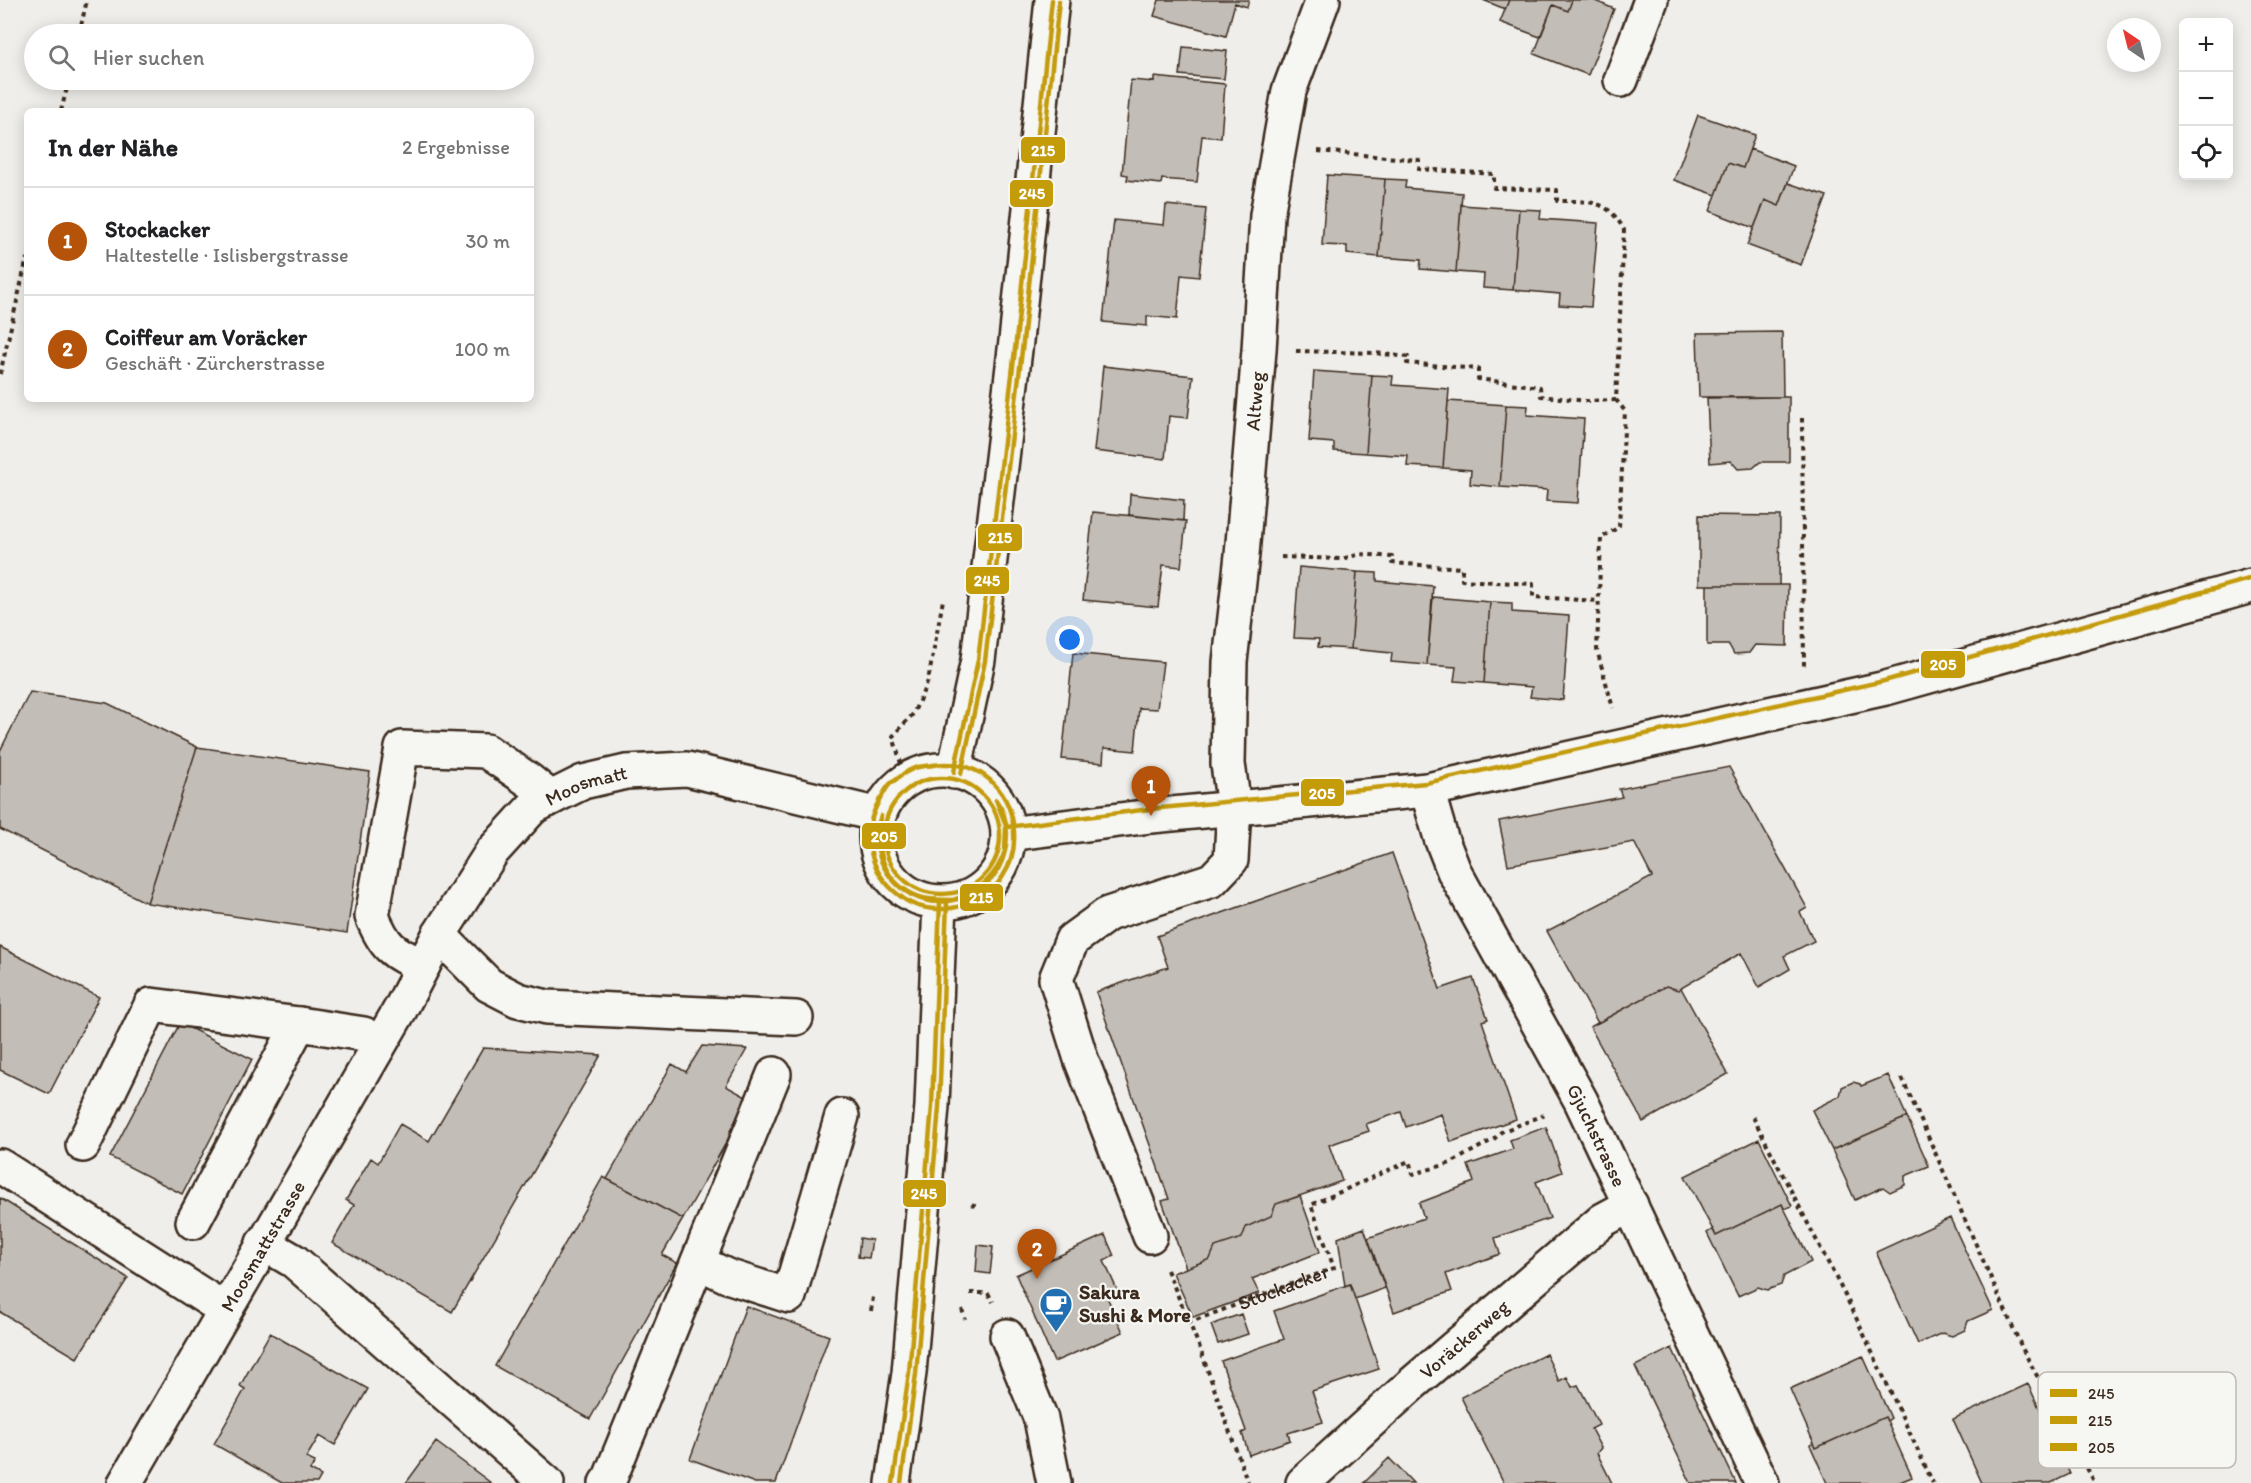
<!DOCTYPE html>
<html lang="de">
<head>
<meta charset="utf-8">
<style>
	body { margin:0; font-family:Itim,sans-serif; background:#f2f2f2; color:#202124 }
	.controls { position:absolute; right:18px; top:18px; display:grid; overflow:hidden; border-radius:9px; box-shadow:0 3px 15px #0003 }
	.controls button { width:54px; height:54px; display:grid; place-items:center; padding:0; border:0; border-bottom:2px solid #e0e0e0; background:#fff; color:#202124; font:30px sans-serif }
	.compass { position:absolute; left:2107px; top:18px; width:54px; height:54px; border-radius:50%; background:#fff; box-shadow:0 3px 15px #0003; rotate:325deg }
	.you { position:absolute; left:1070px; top:640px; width:21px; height:21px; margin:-15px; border:4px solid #fff; border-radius:50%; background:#1a73e8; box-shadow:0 0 0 9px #1a73e833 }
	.badge { display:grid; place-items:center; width:39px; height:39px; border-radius:50%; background:#b45309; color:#fff; font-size:20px; font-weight:700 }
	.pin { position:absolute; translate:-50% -50px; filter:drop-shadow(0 2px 3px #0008) }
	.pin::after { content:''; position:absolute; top:32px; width:21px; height:18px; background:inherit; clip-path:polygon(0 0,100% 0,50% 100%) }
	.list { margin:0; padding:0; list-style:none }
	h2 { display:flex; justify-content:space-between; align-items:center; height:78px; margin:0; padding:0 24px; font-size:26px }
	h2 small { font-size:20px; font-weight:400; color:#757577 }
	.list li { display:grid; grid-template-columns:39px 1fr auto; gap:18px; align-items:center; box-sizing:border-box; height:108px; padding:0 24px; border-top:2px solid #e0e0e0 }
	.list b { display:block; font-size:22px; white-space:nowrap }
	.list p { margin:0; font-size:20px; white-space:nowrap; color:#757577 }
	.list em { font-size:20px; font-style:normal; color:#757577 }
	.icon { flex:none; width:33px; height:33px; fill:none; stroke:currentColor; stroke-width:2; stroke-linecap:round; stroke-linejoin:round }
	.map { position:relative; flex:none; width:2251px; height:1483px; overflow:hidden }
	.search { position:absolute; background:#fff; box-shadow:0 3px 15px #0003; left:24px; top:24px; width:510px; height:66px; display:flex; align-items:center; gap:15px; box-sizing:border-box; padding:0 21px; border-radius:33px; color:#757577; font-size:22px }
	.panel { position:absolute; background:#fff; box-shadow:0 3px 15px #0003; left:24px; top:108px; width:510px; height:294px; border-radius:9px }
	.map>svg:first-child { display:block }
	.building { fill:#c2bdb7; stroke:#3b2a1e; stroke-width:1.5 }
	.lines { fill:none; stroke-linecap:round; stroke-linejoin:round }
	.minor-casing { stroke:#3b2a1e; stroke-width:38 }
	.path { stroke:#3b2a1e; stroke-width:4; stroke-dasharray:4.5 4.5; stroke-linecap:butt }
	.minor { stroke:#f6f6f2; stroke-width:33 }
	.bus-1-casing { stroke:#f6f6f2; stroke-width:9 }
	.bus-2-casing { stroke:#f6f6f2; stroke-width:9 }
	.bus-3-casing { stroke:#f6f6f2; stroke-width:9 }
	.bus-1 { stroke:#c49b09; stroke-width:4.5 }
	.bus-2 { stroke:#c49b09; stroke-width:4.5 }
	.bus-3 { stroke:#c49b09; stroke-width:4.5 }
	.labels { text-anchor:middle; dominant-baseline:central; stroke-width:4.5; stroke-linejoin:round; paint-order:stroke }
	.street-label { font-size:20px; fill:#3b2a1e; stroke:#f6f6f2 }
	.poi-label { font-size:20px; font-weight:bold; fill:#3b2a1e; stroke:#f6f6f2; text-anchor:start }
	.key { fill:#f6f6f2; stroke:#beb9b2; stroke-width:1.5 }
	.key-label { font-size:16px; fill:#3b2a1e }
	.line-badge { stroke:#f6f6f2; stroke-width:2 }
	.badge-label { font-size:16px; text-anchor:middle; font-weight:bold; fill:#fff }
</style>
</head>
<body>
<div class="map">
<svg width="2251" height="1483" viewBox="0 0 2251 1483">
	<rect width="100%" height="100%" fill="#efeeea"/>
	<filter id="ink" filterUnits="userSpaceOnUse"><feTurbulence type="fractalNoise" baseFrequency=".0167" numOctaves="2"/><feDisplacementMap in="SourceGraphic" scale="12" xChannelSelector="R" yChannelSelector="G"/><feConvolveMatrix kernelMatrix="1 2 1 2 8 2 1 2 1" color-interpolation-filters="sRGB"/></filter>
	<g filter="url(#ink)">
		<!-- building -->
		<path class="building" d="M1159,0H1249L1247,7L1235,3L1226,36L1154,16Z
			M1483,0H1509L1505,9Z
			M1509,0H1572L1568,11L1553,5L1540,37L1500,22Z
			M1572,0H1593L1614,9L1588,75L1534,54L1553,5L1568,11Z
			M1183,47L1227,51L1224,79L1180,75Z
			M1154,77L1225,84L1221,138L1202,136L1197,182L1162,179L1161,184L1127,180L1128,175L1122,174L1131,80L1154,82Z
			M1698,115L1755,135L1743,168L1728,163L1716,195L1674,180Z
			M1750,149L1794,166L1779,206L1765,200L1754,228L1710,211L1728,163L1743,168Z
			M1327,175L1385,179L1379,257L1347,254V246L1322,245Z
			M1385,179L1406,180L1405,188L1462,193L1456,272L1420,269L1421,260L1379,257Z
			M1788,183L1827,196L1801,265L1747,245L1765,200L1779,206Z
			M1166,205L1206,209L1199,277L1181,275L1177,319L1147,316V326L1103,322L1114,220L1164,225Z
			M1461,205L1519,209L1513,290L1483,288L1484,274L1456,272Z
			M1519,209L1541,210L1540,219L1598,223L1591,307L1559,305L1560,294L1513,290Z
			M1782,332L1783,397H1699L1697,333Z
			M1103,366L1193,376L1188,418L1169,416L1165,459L1094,451Z
			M1314,371L1372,375L1366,453L1334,451V443L1309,441Z
			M1372,375L1393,376L1392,385L1449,389L1443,468L1407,466L1408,456L1366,453Z
			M1783,397H1789V462H1760L1753,468L1738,469L1731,461L1710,463L1707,398Z
			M1448,401L1506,405L1500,487L1470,484L1471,470L1443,468Z
			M1506,405L1528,406L1527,415L1584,419L1578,503L1546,501L1547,490L1500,487Z
			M1130,494L1184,500L1183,521L1129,515Z
			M1093,512L1186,521L1181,567L1163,565L1158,607L1083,600Z
			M1699,515L1780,516L1779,585H1699Z
			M1299,567L1357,572L1351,649L1318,647L1319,639L1294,638Z
			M1357,572L1377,573V581L1433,586L1427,665L1391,662L1392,653L1351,649Z
			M1707,585H1788L1787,646L1755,645L1749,653L1734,654L1729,645H1707Z
			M1433,597L1490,602L1484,683L1454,681L1456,667L1427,665Z
			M1490,602L1512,603V612L1569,616L1563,700L1530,697L1532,687L1484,683Z
			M1073,653L1163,662L1157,709L1139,708L1135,751L1104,748L1103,763L1062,759Z
			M30,692L107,703L197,747L147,903L0,829V751Z
			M197,747L370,772L347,933L147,903Z
			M1729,767L1807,908L1800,912L1814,941L1784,956L1790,969L1759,987L1741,953L1678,990L1666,986L1598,1023L1547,931L1652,877L1634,842L1508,865L1499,821L1622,797L1619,789Z
			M1392,853L1440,989L1473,978L1488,1019L1482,1021L1516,1119L1451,1142L1441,1114L1406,1127L1401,1112L1366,1124L1369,1131L1329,1145L1342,1181L1276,1204L1271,1216L1246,1227L1242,1238L1215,1247L1210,1259L1186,1268L1162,1201L1169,1199L1096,992L1168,967L1157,936Z
			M0,947L99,997L49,1094L0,1070Z
			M1666,986L1678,990L1681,988L1728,1074L1643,1122L1590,1027Z
			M180,1023L252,1059L182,1194L110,1157Z
			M702,1046L747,1049L726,1086L748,1098L730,1131L732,1132L683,1219L607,1179L672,1064L686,1072Z
			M483,1048L601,1055L452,1312L332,1243L354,1205L346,1200L371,1158L378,1163L400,1124L429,1141Z
			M1888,1075L1907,1117L1832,1150L1812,1110L1840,1096L1842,1087L1853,1082L1860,1084L1861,1086Z
			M1907,1117L1929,1166L1905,1176V1185L1890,1192L1883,1187L1855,1200L1832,1150Z
			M1546,1127L1562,1172L1536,1182L1550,1218L1495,1238L1500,1254L1446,1274L1452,1291L1394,1312L1368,1238L1424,1218L1419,1203L1474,1182L1468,1165L1513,1149L1510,1140Z
			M1759,1139L1792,1206L1784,1209L1782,1204L1716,1236L1685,1176Z
			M603,1177L683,1219L662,1255L677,1263L590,1419L495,1366Z
			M1300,1196L1320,1252L1252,1279L1259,1293L1193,1317L1173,1273L1210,1259L1215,1247L1242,1238L1246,1227L1271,1216L1276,1204Z
			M0,1198L128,1278L77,1358L0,1312Z
			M1782,1204L1811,1262L1784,1276L1781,1285L1767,1290L1758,1287L1738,1296L1707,1233L1713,1229L1716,1236Z
			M1950,1218L1993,1310L1968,1321L1965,1330L1952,1336L1942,1333L1918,1344L1876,1252Z
			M1364,1228L1385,1288L1355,1299L1350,1284L1345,1286L1338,1238Z
			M1105,1235L1114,1256L1104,1261L1118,1292L1107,1297L1123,1332L1054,1362L1016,1275Z
			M860,1238L872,1240L869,1258L858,1257Z
			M978,1245L993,1247L990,1274L976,1272Z
			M1350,1284L1379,1369L1312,1391L1323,1422L1288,1433L1290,1440L1249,1455L1242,1433L1246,1431L1221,1361L1284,1339L1274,1311Z
			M746,1306L829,1336L776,1483H755L690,1459Z
			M1241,1314L1248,1334L1218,1344L1211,1325Z
			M270,1333L368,1389L335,1445L319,1436L306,1458L315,1462L310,1470L321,1476L317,1483H282L214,1444L245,1389L240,1386Z
			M1672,1348L1736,1483H1691L1635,1366Z
			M1546,1354L1559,1381L1567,1377L1572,1387L1578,1385L1599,1425L1591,1429L1601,1448L1597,1453L1612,1483H1504L1461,1397Z
			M1863,1356L1891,1418L1887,1421L1885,1417L1816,1448L1790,1389Z
			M2028,1384L2070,1474L2051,1483H1982L1953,1419Z
			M1885,1417L1912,1477L1897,1483H1827L1810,1445L1814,1443L1816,1448Z
			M436,1442L491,1483H406Z
			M1389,1458L1413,1483H1363L1365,1482Z"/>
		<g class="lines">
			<defs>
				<g id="minor">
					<path d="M1621,80L1651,0"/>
					<circle cx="942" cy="836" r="66"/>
					<path d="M954,772L978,660L1016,341L1052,0"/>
					<path id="s2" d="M1427,790L1441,838L1454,871L1581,1101L1762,1483"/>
					<path d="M1008,834L1151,816L1427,790L1886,688L2251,586"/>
					<path d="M439,935L489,985L518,1000L547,1007L796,1018"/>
					<path d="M423,966C392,952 385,948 372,916L402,748L486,751L530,781L551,798"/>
					<path d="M83,1145L151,1005L299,1024"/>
					<path d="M0,1166L224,1309"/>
					<path d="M193,1222L299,1024L364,1034L378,1046"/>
					<path id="s3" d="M1150,1236L1081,1059L1056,979L1072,940L1108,914L1212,880L1231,860L1234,807L1228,764L1230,662L1242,555L1259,350L1267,215L1289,91L1323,0"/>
					<path d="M263,1243L294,1261L547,1483"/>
					<path d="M698,1262L727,1276L789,1296L842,1116"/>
					<path d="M1007,1336L1041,1419L1054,1483"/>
					<path id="s4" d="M125,1483L401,1008L439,935L492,852L533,807L583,782L626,772L687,769L879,815"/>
					<path d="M606,1483L610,1478L774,1074"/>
					<path d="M893,1483L909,1373L932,1106L940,902"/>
					<path id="s5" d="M1303,1483L1412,1384L1603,1220L1631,1205"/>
				</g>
			</defs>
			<!-- minor casing -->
			<use href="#minor" class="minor-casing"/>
			<!-- path -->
			<g class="path">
				<path d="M79,34L87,0"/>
				<path d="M61,111L69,80"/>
				<path d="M1318,151L1419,160V169L1494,174V188L1557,190V201C1589,201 1608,199 1624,230L1616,400L1625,411L1619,527L1601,538L1597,650L1613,708"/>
				<path d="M1296,351L1375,353L1408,357L1407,363L1478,369V379L1540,387L1541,396L1586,401L1616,400"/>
				<path d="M0,374L27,258"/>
				<path d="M1802,418L1804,666"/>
				<path d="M1281,557L1341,559L1361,554L1392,557V563L1462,568V580L1533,584V597L1599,601"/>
				<path d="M906,781L893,736L913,714L928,681L943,600"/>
				<path d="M1902,1078L2022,1348L2095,1483"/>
				<path d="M1753,1117L1852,1309L1933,1483"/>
				<path d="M972,1207L976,1201"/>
				<path d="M1167,1270L1199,1346L1248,1483"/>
				<path d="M970,1293H988L993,1302"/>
				<path d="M962,1309L965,1319"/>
				<path d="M871,1311L873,1297"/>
				<path id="s1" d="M1188,1323L1334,1268L1311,1205L1409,1161L1413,1174L1451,1163L1494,1139L1501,1132L1544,1115"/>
			</g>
			<!-- minor -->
			<use href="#minor" class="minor"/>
			<defs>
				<path id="bus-1" d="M954,772L978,660L1016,341L1052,0
					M996,800C1007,815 1009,833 1005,851
					M996,800L1006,825L1005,851
					M881,816C875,851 883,884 920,897C929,901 943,899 953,900
					M881,816C863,861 905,912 953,900
					M953,900C979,897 999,877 1005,851
					M953,900C978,893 997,876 1005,851
					M893,1483L909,1373L932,1106L940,902"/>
				<path id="bus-2" d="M961,774L985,661L1023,342L1059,1
					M901,776C897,779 893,781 890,784C886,788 883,795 880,799C860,833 869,873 900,896C914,908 934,911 952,908C1047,893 1027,751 933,765C928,766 921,766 915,768C911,769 907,772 903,774
					M901,1483L916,1374L939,1107L947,902"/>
				<path id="bus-3" d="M884 836a58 58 0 1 1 116 0a58 58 0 1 1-116 0Z
					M1007,827L1150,809L1426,783L1884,681L2249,579"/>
			</defs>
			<!-- bus-1 casing -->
			<use href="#bus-1" class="bus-1-casing"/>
			<!-- bus-2 casing -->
			<use href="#bus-2" class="bus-2-casing"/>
			<!-- bus-3 casing -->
			<use href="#bus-3" class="bus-3-casing"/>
			<!-- bus-1 -->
			<use href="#bus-1" class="bus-1"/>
			<!-- bus-2 -->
			<use href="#bus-2" class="bus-2"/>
			<!-- bus-3 -->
			<use href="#bus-3" class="bus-3"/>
		</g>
	</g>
	<!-- icons -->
	<defs>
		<symbol id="cafe-pin" viewBox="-11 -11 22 30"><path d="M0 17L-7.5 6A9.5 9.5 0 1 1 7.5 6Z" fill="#1f6fb2" stroke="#f6f6f2"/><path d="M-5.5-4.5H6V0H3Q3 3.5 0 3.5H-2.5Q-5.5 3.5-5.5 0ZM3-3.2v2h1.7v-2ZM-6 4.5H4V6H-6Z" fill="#fff"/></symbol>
	</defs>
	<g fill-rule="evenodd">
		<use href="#cafe-pin" x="1037" y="1285" width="38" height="52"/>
	</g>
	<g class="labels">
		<!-- street labels -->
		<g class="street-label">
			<text stroke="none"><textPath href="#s3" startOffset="958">Altweg</textPath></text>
			<text stroke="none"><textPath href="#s4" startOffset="849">Moosmatt</textPath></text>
			<text stroke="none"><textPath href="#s2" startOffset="386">Gjuchstrasse</textPath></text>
			<text stroke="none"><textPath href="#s4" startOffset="274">Moosmattstrasse</textPath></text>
			<text stroke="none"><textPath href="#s1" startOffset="102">Stockacker</textPath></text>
			<text stroke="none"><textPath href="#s5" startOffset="216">Voräckerweg</textPath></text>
		</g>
		<!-- poi labels -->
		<g class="poi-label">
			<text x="1079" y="1292">Sakura<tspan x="1079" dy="23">Sushi &amp; More</tspan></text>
		</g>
	</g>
	<!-- legend -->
	<rect x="2038" y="1372" width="198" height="96" rx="9" class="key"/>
	<rect x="2050" y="1389" width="27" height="8" fill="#c49b09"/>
	<rect x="2050" y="1416" width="27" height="8" fill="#c49b09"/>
	<rect x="2050" y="1443" width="27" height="8" fill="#c49b09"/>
	<g class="key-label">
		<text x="2088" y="1399">245</text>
		<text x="2088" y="1426">215</text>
		<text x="2088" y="1453">205</text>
	</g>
	<g class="line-badge">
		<rect x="1020" y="136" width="46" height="28" rx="6" fill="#c49b09"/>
		<rect x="1009" y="179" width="45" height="29" rx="6" fill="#c49b09"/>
		<rect x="977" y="523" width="46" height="29" rx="6" fill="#c49b09"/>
		<rect x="965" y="566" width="45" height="29" rx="6" fill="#c49b09"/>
		<rect x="1920" y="650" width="46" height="29" rx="6" fill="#c49b09"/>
		<rect x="1300" y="778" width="45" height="29" rx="6" fill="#c49b09"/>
		<rect x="861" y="822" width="46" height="28" rx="6" fill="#c49b09"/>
		<rect x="959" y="883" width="45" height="29" rx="6" fill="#c49b09"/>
		<rect x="902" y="1179" width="45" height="29" rx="6" fill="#c49b09"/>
	</g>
	<g class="badge-label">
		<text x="1043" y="156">215</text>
		<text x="1032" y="199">245</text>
		<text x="1000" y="543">215</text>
		<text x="987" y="586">245</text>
		<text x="1943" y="670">205</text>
		<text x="1322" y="799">205</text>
		<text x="884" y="842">205</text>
		<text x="981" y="903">215</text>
		<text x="924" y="1199">245</text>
	</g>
</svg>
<div class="controls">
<button>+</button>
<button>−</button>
<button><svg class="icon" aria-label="locate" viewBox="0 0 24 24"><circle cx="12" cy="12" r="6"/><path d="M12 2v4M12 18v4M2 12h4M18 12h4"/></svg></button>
</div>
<svg class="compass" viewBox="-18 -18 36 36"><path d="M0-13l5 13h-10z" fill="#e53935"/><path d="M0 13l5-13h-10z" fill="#757577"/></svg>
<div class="you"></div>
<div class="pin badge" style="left:1151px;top:816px">1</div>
<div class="pin badge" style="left:1037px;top:1279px">2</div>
<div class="search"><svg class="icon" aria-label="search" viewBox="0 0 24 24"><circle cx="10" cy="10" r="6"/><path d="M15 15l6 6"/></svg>Hier suchen</div>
<section class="panel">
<h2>In der Nähe<small>2 Ergebnisse</small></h2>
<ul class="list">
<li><span class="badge">1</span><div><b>Stockacker</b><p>Haltestelle · Islisbergstrasse</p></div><em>30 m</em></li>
<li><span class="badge">2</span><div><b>Coiffeur am Voräcker</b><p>Geschäft · Zürcherstrasse</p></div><em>100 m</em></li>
</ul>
</section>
</div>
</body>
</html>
